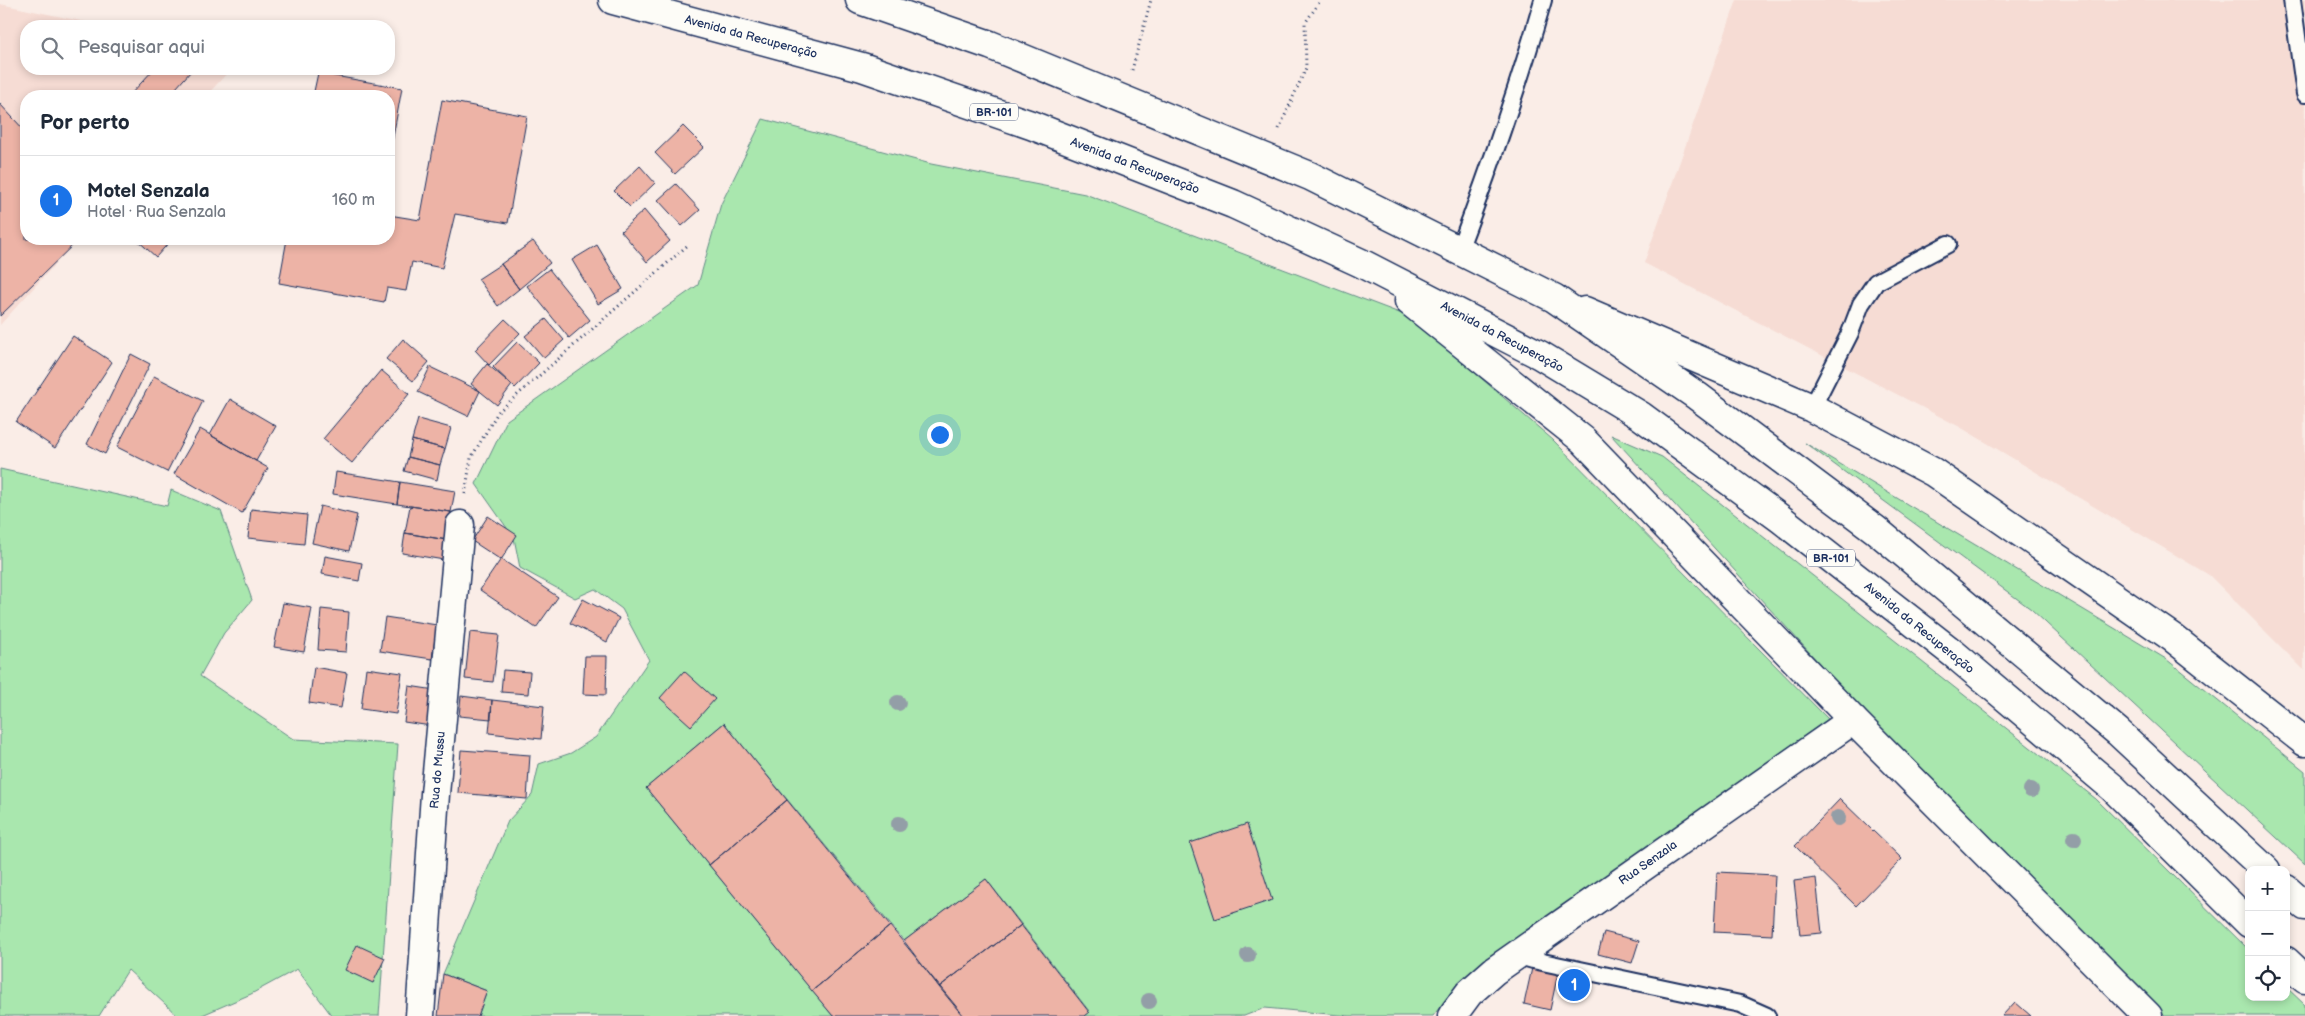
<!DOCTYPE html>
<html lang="pt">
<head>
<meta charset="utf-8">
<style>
	body { margin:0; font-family:"Balsamiq Sans",sans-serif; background:#f2f2f3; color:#1f2937 }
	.controls { position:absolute; right:15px; bottom:15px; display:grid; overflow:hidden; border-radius:10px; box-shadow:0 2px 8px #0003 }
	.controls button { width:45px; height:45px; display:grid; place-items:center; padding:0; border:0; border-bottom:1px solid #e0e1e3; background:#fff; color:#1f2937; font:25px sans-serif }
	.you { position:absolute; left:939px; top:434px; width:18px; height:18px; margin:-12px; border:4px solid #fff; border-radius:50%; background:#1a73e8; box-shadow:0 0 0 8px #1a73e833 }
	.badge { display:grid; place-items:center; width:32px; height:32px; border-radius:50%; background:#1a73e8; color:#fff; font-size:16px; font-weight:700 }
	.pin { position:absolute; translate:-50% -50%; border:2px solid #fff; box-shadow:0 1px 5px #0006 }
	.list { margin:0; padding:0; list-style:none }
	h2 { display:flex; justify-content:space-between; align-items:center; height:65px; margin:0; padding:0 20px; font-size:21px }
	h2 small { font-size:16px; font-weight:400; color:#747a83 }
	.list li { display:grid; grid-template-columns:32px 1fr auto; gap:15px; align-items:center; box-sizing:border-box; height:90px; padding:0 20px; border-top:1px solid #e0e1e3 }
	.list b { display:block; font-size:19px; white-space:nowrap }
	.list p { margin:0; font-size:16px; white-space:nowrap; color:#747a83 }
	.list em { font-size:16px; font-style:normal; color:#747a83 }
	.icon { flex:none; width:28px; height:28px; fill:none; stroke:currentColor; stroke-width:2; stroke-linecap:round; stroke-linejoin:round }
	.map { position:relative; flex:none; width:2305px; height:1016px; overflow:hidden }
	.search { position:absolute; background:#fff; box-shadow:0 2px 8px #0003; left:20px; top:20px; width:375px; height:55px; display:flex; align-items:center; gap:12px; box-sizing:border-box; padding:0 18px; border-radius:20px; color:#747a83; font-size:19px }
	.panel { position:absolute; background:#fff; box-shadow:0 2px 8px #0003; left:20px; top:90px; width:375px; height:155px; border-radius:20px }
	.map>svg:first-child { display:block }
	.built { fill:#f6dcd4 }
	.green { fill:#a9e7ae; stroke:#628b86 }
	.building { fill:#edb3a6; stroke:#1b2f5e }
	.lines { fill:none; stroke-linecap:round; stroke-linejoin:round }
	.service-casing { stroke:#1b2f5e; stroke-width:20 }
	.minor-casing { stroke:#1b2f5e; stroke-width:31 }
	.secondary-casing { stroke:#1b2f5e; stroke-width:31 }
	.trunk-casing { stroke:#1b2f5e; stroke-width:31 }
	.path { stroke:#1b2f5e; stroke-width:3; stroke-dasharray:1 4; stroke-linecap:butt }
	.service { stroke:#fdfcf7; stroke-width:16 }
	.minor { stroke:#fdfcf7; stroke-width:28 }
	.secondary { stroke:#fdfcf7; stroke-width:28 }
	.trunk { stroke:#fdfcf7; stroke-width:28 }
	.tree { fill:#939ea7 }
	.labels { text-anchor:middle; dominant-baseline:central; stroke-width:4; stroke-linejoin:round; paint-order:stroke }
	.shield { fill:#fdfcf7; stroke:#5f6c8c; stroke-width:1 }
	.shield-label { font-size:11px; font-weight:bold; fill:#1b2f5e }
	.street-label { font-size:12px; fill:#1b2f5e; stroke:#fdfcf7 }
</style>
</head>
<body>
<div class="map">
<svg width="2305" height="1016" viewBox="0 0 2305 1016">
	<rect width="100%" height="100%" fill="#faede7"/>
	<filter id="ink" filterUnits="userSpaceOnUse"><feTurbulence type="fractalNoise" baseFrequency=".02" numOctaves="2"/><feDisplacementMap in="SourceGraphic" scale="10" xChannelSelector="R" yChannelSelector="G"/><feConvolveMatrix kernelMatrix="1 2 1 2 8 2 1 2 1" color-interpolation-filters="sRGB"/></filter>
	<g filter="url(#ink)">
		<!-- built -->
		<path class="built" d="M1737,0H2305L2304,670L2209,575L1960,427L1644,263Z
			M0,4L105,26H26V69H231L206,96H26V239H78L0,325Z"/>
		<!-- green -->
		<path class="green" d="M763,119L931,164L1085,194L1410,317L1553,440L1828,719L1458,983L1433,1016H1350L1265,1008L1244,1016H1084L1089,1011L986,879L904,941L724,723L646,788L833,1016H478L487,991L443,974L508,821L532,795L539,764L571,753L596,737L649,660L622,609L595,589L575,598L520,568L514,538L476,484L507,420L698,285L721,204Z
			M1611,435L1662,457L2096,799L2249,950V997H2286V987L2305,1005V1016H2165L1893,744Z
			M1805,443L2166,659L2305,771V864L2031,609Z
			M0,469L167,506L171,490L221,511L252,600L224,633L200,676L293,739L398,744L379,1016H332L297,969L251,994L200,1016H178L128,970L99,1016H0Z"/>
		<!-- building -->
		<path class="building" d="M154,69H189L191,71L169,96H129Z
			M318,73L402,88L389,159V96H313Z
			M442,100L527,116L508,223L455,214L442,268L412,262L406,291L387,288L384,302L279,283L287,239H389V215L420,220Z
			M0,104L26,132V239H79L0,316Z
			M683,126L704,147L675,174L655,153Z
			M640,166L655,183L630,207L614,191Z
			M676,184L700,210L682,226L658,200Z
			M644,210L670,241L647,262L621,231Z
			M136,239H172L156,257Z
			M533,241L550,263L519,289L501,264Z
			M597,245L623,289L598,304L572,260Z
			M501,264L519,289L498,306L478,279Z
			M549,269L590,320L569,338L527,286Z
			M505,319L520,333L489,365L475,350Z
			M546,319L564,340L544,358L525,336Z
			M73,336L112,362L55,448L16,422Z
			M403,339L429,362L413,381L386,359Z
			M517,342L539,363L515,388L493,367Z
			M131,354L150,364L105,454L87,444Z
			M487,364L512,385L497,405L471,384Z
			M430,367L480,391L468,416L418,392Z
			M381,370L409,394L352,463L323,439Z
			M154,376L203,401L167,472L117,447Z
			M230,399L276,426L256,461L210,435Z
			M418,419L451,428L445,449L412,440Z
			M200,429L268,468L242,513L174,474Z
			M412,440L445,449L440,465L408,457Z
			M408,457L440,465L437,480L404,471Z
			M336,472L400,482L397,504L333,494Z
			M400,482L455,491L451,512L397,504Z
			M320,506L357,515L349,551L312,543Z
			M410,506L451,512L447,540L405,533Z
			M251,509L307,515L304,544L248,538Z
			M488,516L517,535L501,560L472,541Z
			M405,533L447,540L444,560L402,553Z
			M325,556L362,563L359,581L322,574Z
			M501,559L558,597L536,628L480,590Z
			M583,599L619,618L607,642L570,623Z
			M283,603L312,608L304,652L274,647Z
			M321,609L349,612L346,652L318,650Z
			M385,617L437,625L432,659L380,651Z
			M470,632L499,635L493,682L465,679Z
			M585,656H607L606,695L583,694Z
			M314,667L347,673L341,708L309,703Z
			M366,668L402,673L396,714L361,709Z
			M503,670L530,672L528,694L501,692Z
			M684,671L715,699L691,726L660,698Z
			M409,686L435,690L431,726L404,722Z
			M461,696L492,700L491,719L459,716Z
			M492,700L544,706L541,739L489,733Z
			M724,723L787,800L709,865L646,788Z
			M461,750L530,755L527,799L458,793Z
			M1840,799L1902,859L1856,906L1795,846Z
			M787,800L890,926L812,991L709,865Z
			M1247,824L1272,900L1215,919L1190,843Z
			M1717,872L1775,875L1772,935L1714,932Z
			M1816,878L1822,933L1800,935L1794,881Z
			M986,879L1021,925L939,987L904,941Z
			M1021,925L1089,1012L1084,1016H963L939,987Z
			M890,926L964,1016H833L812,991Z
			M1604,932L1639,941L1632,963L1598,954Z
			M357,945L385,958L373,983L345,970Z
			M1532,968L1558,973L1550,1010L1524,1004Z
			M443,974L487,991L478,1016H438Z
			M2015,1002L2031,1016H2002Z"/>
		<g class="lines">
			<defs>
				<path id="service" d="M2292,0L2305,94
					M1459,250C1490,168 1519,85 1543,0
					M1812,408L1850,333L1861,304L1876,282L1948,244
					M1516,955L1533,960L1740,1004L1767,1016"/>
				<path id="minor" d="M420,1016L435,794L460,525"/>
				<path id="secondary" d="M1585,311L1812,408L1933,472L2173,638L2305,742
					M1452,1016L1469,993L1494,971L1853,720L2148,1016"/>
				<path id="trunk" d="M613,0L862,67L1031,125L1233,204L1361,263L1540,355L1641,416L1781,519L1954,654L2113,788L2249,923
					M860,0L990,45L1310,176L1554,298L1697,396L1876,530L2118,732L2266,870
					M1409,301L1583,440L1853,720
					M2286,889L2305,906
					M2286,961L2305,979"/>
			</defs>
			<!-- service casing -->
			<use href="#service" class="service-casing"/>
			<!-- minor casing -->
			<use href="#minor" class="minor-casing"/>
			<!-- secondary casing -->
			<use href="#secondary" class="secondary-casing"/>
			<!-- trunk casing -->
			<use href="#trunk" class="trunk-casing"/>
			<!-- path -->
			<path class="path" d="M1132,70L1151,0
				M1279,129L1306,68L1305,23L1321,0
				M465,494L471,458L498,412L688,245"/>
			<!-- service -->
			<use href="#service" class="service"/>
			<!-- minor -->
			<use href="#minor" class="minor"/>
			<!-- secondary -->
			<use href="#secondary" class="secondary"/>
			<!-- trunk -->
			<use href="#trunk" class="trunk"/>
		</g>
		<!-- trees -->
		<g class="tree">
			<circle cx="898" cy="703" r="8"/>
			<circle cx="2031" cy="790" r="8"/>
			<circle cx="1838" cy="818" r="8"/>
			<circle cx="899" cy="824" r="8"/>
			<circle cx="2074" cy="839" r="8"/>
			<circle cx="1248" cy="955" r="8"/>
			<circle cx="1149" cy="1001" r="8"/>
		</g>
	</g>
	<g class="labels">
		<!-- shield labels -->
		<g class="shield">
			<rect x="970" y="103.5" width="48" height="17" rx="4"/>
			<rect x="1807" y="549.5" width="48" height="17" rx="4"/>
		</g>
		<g class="shield-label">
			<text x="994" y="112">BR-101</text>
			<text x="1831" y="558">BR-101</text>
		</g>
		<!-- street labels -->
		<g class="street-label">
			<text transform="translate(751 37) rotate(15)">Avenida da Recuperação</text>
			<text transform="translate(1135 166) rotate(21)">Avenida da Recuperação</text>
			<text transform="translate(1502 337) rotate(28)">Avenida da Recuperação</text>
			<text transform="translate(1919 628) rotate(39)">Avenida da Recuperação</text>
			<text transform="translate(438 770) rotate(-85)">Rua do Mussu</text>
			<text transform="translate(1648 863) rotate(-35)">Rua Senzala</text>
		</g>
	</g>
</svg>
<div class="controls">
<button>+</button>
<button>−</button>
<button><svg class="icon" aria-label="locate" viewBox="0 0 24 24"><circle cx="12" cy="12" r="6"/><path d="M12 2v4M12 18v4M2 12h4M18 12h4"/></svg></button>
</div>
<div class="you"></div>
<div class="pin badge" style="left:1574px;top:985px">1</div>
<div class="search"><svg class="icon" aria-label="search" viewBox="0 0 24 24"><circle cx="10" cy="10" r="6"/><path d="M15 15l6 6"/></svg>Pesquisar aqui</div>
<section class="panel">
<h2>Por perto<small></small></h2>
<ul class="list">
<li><span class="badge">1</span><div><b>Motel Senzala</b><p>Hotel · Rua Senzala</p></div><em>160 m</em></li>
</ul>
</section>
</div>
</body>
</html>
